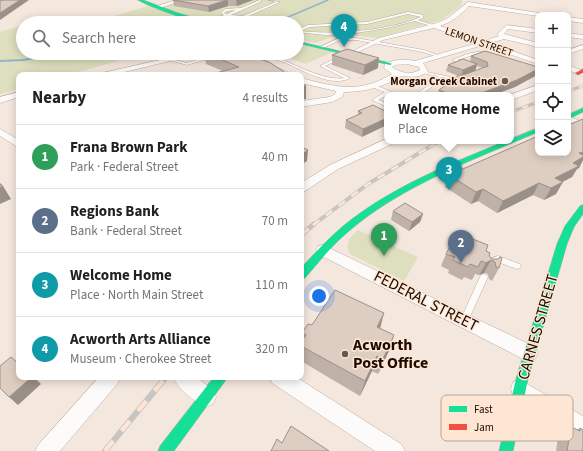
<!DOCTYPE html>
<html lang="en">
<head>
<meta charset="utf-8">
<style>
	body { margin:0; font-family:"Source Sans 3",sans-serif; background:#f6f6f6; color:#202124 }
	.controls { position:absolute; right:12px; top:12px; display:grid; overflow:hidden; border-radius:8px; box-shadow:0 2px 10px #0003 }
	.controls button { width:36px; height:36px; display:grid; place-items:center; padding:0; border:0; border-bottom:1px solid #e0e0e0; background:#fff; color:#202124; font:20px sans-serif }
	.you { position:absolute; left:319px; top:296px; width:14px; height:14px; margin:-10px; border:3px solid #fff; border-radius:50%; background:#1a73e8; box-shadow:0 0 0 6px #1a73e833 }
	.badge { display:grid; place-items:center; width:26px; height:26px; border-radius:50%; background:#69584e; color:#fff; font-size:13px; font-weight:700 }
	.pin { position:absolute; translate:-50% -33px; filter:drop-shadow(0 1px 2px #0008) }
	.pin::after { content:''; position:absolute; top:21px; width:14px; height:12px; background:inherit; clip-path:polygon(0 0,100% 0,50% 100%) }
	.popup { position:absolute; left:384px; top:92px; width:130px; height:52px; box-sizing:border-box; display:grid; place-content:center; border-radius:8px; background:#fff; filter:drop-shadow(0 1px 3px #0005); font-size:13px; white-space:nowrap; color:#757577 }
	.popup b { font-size:15px; color:#202124 }
	.popup::after { content:''; position:absolute; left:50%; top:100%; margin-left:-8px; border:8px solid transparent; border-top-color:#fff }
	.list { margin:0; padding:0; list-style:none }
	h2 { display:flex; justify-content:space-between; align-items:center; height:52px; margin:0; padding:0 16px; font-size:17px }
	h2 small { font-size:13px; font-weight:400; color:#757577 }
	.list li { display:grid; grid-template-columns:26px 1fr auto; gap:12px; align-items:center; box-sizing:border-box; height:64px; padding:0 16px; border-top:1px solid #e0e0e0 }
	.list b { display:block; font-size:15px; white-space:nowrap }
	.list p { margin:0; font-size:13px; white-space:nowrap; color:#757577 }
	.list em { font-size:13px; font-style:normal; color:#757577 }
	.icon { flex:none; width:22px; height:22px; fill:none; stroke:currentColor; stroke-width:2; stroke-linecap:round; stroke-linejoin:round }
	.map { position:relative; flex:none; width:583px; height:451px; overflow:hidden }
	.search { position:absolute; background:#fff; box-shadow:0 2px 10px #0003; left:16px; top:16px; width:288px; height:44px; display:flex; align-items:center; gap:10px; box-sizing:border-box; padding:0 14px; border-radius:22px; color:#757577; font-size:15px }
	.panel { position:absolute; background:#fff; box-shadow:0 2px 10px #0003; left:16px; top:72px; width:288px; height:308px; border-radius:8px }
	.map>svg:first-child { display:block }
	.green { fill:#dedfbe }
	.lines { fill:none; stroke-linecap:round; stroke-linejoin:round }
	.stream-far1 { stroke:#90b4cb; stroke-width:1.5 }
	.stream { stroke:#90b4cb; stroke-width:2 }
	.lane-casing { stroke:#bcaca0; stroke-width:1 }
	.street-casing { stroke:#bcaca0; stroke-width:1 }
	.fast-casing { stroke:#bcaca0; stroke-width:1 }
	.jam-casing { stroke:#bcaca0; stroke-width:1 }
	.path-far1 { stroke:#ddd9d6; stroke-width:1; stroke-dasharray:0.5 1.5; stroke-linecap:butt }
	.path { stroke:#ddd9d6; stroke-width:1.5; stroke-dasharray:0.5 1.5; stroke-linecap:butt }
	.lane { fill:#fdfbfa; fill-rule:evenodd }
	.street { fill:#fdfbfa; fill-rule:evenodd }
	.fast { fill:#16e098; fill-rule:evenodd }
	.jam { fill:#f24e42; fill-rule:evenodd }
	.rail-far3-casing { stroke:#c8c4c1; stroke-width:3 }
	.rail-far2-casing { stroke:#c8c4c1; stroke-width:4 }
	.rail-far1-casing { stroke:#c8c4c1; stroke-width:5 }
	.rail-casing { stroke:#c8c4c1; stroke-width:6 }
	.rail-far3 { stroke:#fee6d4; stroke-width:2; stroke-dasharray:6; stroke-linecap:butt }
	.rail-far2 { stroke:#fee6d4; stroke-width:2.5; stroke-dasharray:8; stroke-linecap:butt }
	.rail-far1 { stroke:#fee6d4; stroke-width:3.5; stroke-dasharray:10; stroke-linecap:butt }
	.rail { stroke:#fee6d4; stroke-width:4.5; stroke-dasharray:13; stroke-linecap:butt }
	.wall { fill:#bfb1a7; fill-rule:evenodd }
	.shaded-wall { fill:#9b9088 }
	.building { fill:#decec2; stroke:#9b9088 }
	.poi-dot { fill:#69584e; stroke:#fee6d4; stroke-width:1.5 }
	.labels { text-anchor:middle; dominant-baseline:central; stroke-width:3; stroke-linejoin:round; paint-order:stroke }
	.far-street-label { font-size:11px; fill:#1e0b00; stroke:#fee6d4 }
	.far-poi-label { font-size:11px; font-weight:bold; fill:#1e0b00; stroke:#fee6d4; text-anchor:end }
	.near-street-label { font-size:16px; fill:#1e0b00; stroke:#fee6d4 }
	.near-poi-label { font-size:16px; font-weight:bold; fill:#1e0b00; stroke:#fee6d4; text-anchor:start }
	.key { fill:#fee6d4; stroke:#bba494; stroke-width:1 }
	.key-label { font-size:11px; fill:#1e0b00 }
</style>
</head>
<body>
<div class="map">
<svg width="583" height="451" viewBox="0 0 583 451">
	<rect width="100%" height="100%" fill="#f4e7de"/>
	<!-- green -->
	<path class="green" d="M185,0H462L461,6L441,20L377,38L346,35L332,37L315,43L297,39V23H91L148,6L156,9Z
		M23,25V53H145L68,75H19V89L0,94V32Z
		M297,44L333,52L305,64L278,53H297Z
		M358,230L418,257L404,281L350,254C344,243 350,238 358,230Z"/>
	<g class="lines">
		<!-- stream-far1 -->
		<path class="stream-far1" d="M274,23L328,0"/>
		<!-- stream -->
		<path class="stream" d="M0,61L23,60L66,53"/>
		<defs>
			<path id="lane" d="M260,0L262,1L231,15L243,16L276,2L268,0L280,2L244,18L227,16L208,23L205,22L224,15L221,13L225,9L241,8ZM236,10L227,14L224,13L227,11Z
				M408,12L423,15V18L418,20L436,26L434,27L415,21L387,28L356,33L326,35L297,32V30L308,25L367,22ZM408,14L421,17C387,31 336,35 301,31L309,27L367,24Z
				M339,38H356L424,50L440,56L438,57L423,52L356,40H341L323,48L320,47Z
				M477,52H487L494,54L492,55L477,54L457,60L485,71L479,74L476,73L479,71L452,60L467,54Z
				M213,55H214V57L187,65L169,60L171,59L187,63Z
				M272,56C291,62 325,82 344,78L320,66L338,57H340V59L325,66L350,78C327,90 295,63 273,59C269,58 262,61 258,62L256,61Z
				M422,71L460,79L463,78L465,79L460,81L441,77C435,85 424,95 414,95L434,82L438,76L422,73Z
				M371,85H375L399,95L389,94L378,100L387,103V106H385L372,100L385,92L371,87Z
				M498,256L520,264L521,266L520,268L517,269L498,262L492,264L489,263L488,261L489,259Z
				M484,274L487,275L488,277L468,321L467,324L464,325L461,324L460,321L480,277L481,275Z"/>
			<path id="street" d="M176,0H183L157,9L154,7Z
				M468,2L546,14L547,15L538,16L469,6C461,15 452,22 440,26L484,41L499,36L497,34L507,25L538,29V33L508,29L504,34L538,43V47L504,39L490,43L538,60V64L483,45L423,63L428,71C417,81 407,74 398,77C395,78 393,81 390,82C376,89 359,92 344,92L342,97L332,102L301,107V101L330,97L335,94L336,91L301,83V78C336,87 359,94 392,74L384,68L385,64C394,59 405,59 415,61L477,43L434,28L383,40L352,55L347,54L379,38L437,23L448,18ZM407,64L419,67L420,70C411,75 400,73 392,67L395,65Z
				M568,17L583,19V23L568,21Z
				M568,33L583,35V39L568,37Z
				M583,45V49L568,54V50Z
				M191,53H203L112,75H98L102,73Z
				M235,53H244L294,75H284Z
				M568,65L583,71V76L568,70Z
				M538,85V90L514,99L511,100V95H509Z
				M19,92V97L0,103V97Z
				M568,116L583,122V128L568,122Z
				M0,129L19,140V148L0,136Z
				M386,139L387,141H395L394,143L338,169L305,191L301,192V183L330,165Z
				M323,245L535,347L538,353L535,359L529,361L523,359L318,254L316,250L318,246Z
				M99,377H120L118,383L60,451H35L39,444Z
				M173,377H196L213,390L216,397L213,404L206,407C194,402 178,389 173,377Z
				M270,377H296L401,444L405,451H375L272,383Z
				M520,380L583,416V437L513,396L511,389L513,382Z"/>
			<path id="fast" d="M138,0H143L178,13L212,23C194,23 154,9 138,0Z
				M297,41L390,63L392,64L390,65L297,43Z
				M583,108V112L568,119V115Z
				M538,128V132C473,160 403,185 349,231C332,245 319,262 305,278L301,279V268C314,254 327,240 342,227C389,188 449,164 506,141H511V139Z
				M583,205V214L574,227L567,244L528,379L513,451H499L516,379L557,244L565,226L580,206Z
				M214,377H228L174,451H158L160,446Z"/>
			<path id="jam" d="M583,69V73L578,75L575,73Z"/>
		</defs>
		<!-- lane casing -->
		<use href="#lane" class="lane-casing"/>
		<!-- street casing -->
		<use href="#street" class="street-casing"/>
		<!-- fast casing -->
		<use href="#fast" class="fast-casing"/>
		<!-- jam casing -->
		<use href="#jam" class="jam-casing"/>
		<!-- path-far1 -->
		<path class="path-far1" d="M447,0L458,2
			M412,7L413,0
			M423,8L429,10L426,11
			M272,12C294,18 316,20 338,9C342,6 346,3 351,0
			M274,13L288,6L309,2L300,0
			M428,13L435,10"/>
		<!-- path -->
		<path class="path" d="M0,55L23,50
			M0,73L4,69L6,54
			M364,79L360,78L375,71L376,68"/>
		<!-- lane -->
		<use href="#lane" class="lane"/>
		<!-- street -->
		<use href="#street" class="street"/>
		<!-- fast -->
		<use href="#fast" class="fast"/>
		<!-- jam -->
		<use href="#jam" class="jam"/>
		<defs>
			<path id="rail-far3" d="M568,91L583,86
				M511,112L538,102
				M429,147L441,141"/>
			<path id="rail-far2" d="M313,225L368,184L431,146"/>
			<path id="rail-far1" d="M301,235L314,224"/>
			<path id="rail" d="M105,451L166,377"/>
		</defs>
		<!-- rail-far3 casing -->
		<use href="#rail-far3" class="rail-far3-casing"/>
		<!-- rail-far2 casing -->
		<use href="#rail-far2" class="rail-far2-casing"/>
		<!-- rail-far1 casing -->
		<use href="#rail-far1" class="rail-far1-casing"/>
		<!-- rail casing -->
		<use href="#rail" class="rail-casing"/>
		<!-- rail-far3 -->
		<use href="#rail-far3" class="rail-far3"/>
		<!-- rail-far2 -->
		<use href="#rail-far2" class="rail-far2"/>
		<!-- rail-far1 -->
		<use href="#rail-far1" class="rail-far1"/>
		<!-- rail -->
		<use href="#rail" class="rail"/>
	</g>
	<!-- wall -->
	<path class="wall" d="M173,0H253L237,6H228L209,12L174,6Z
		M204,53H241L289,75L223,71L206,64Z
		M332,55L378,68L363,75L332,65Z
		M471,56L538,67V72L537,75L515,87L493,95H437L439,90L458,76L446,71L448,65L470,62ZM477,66L483,68L475,71Z
		M373,105L362,137L345,128L346,120L358,115V111Z
		M583,119V160L579,168L577,169L572,177L562,182L556,194L544,200L533,195L497,213L478,201L471,204L445,187L449,175L538,153Z
		M393,211L423,214L420,222L409,231L391,220Z
		M486,251L492,259H498L499,268L492,281L489,279L488,274L484,273L479,275L475,274L472,280L464,277L462,280L448,273L449,270L441,266L446,254Z
		M312,325L380,328L389,351L378,374L372,371L360,396L301,361V342L302,341V333Z
		M571,427L577,430L580,428L583,451H556L558,437Z"/>
	<!-- shaded-wall -->
	<path class="shaded-wall" d="M20,0H29L0,20V13Z
		M228,0V6L209,12L208,6Z
		M236,0H253L237,6Z
		M379,58L378,68L363,75L365,65Z
		M477,64L475,71L461,77L463,70Z
		M538,69V72L537,75L515,87L493,95H476Z
		M306,86V99L301,100V87Z
		M387,118V125L362,137L363,129Z
		M308,150L307,161L301,165V155Z
		M583,152V160L579,168L577,169L572,177L551,188L555,178L579,153Z
		M563,182L556,194L544,200L551,188Z
		M0,183L3,186L11,199L0,204Z
		M539,183L533,195L497,213L503,201Z
		M483,189L478,201L471,204L476,192Z
		M423,214L420,222L409,231L412,222Z
		M491,260L484,273L479,275L486,263Z
		M384,313L380,329L377,327Z
		M394,335L389,351L378,374L383,359Z
		M377,356L372,371L360,396L365,381Z
		M32,377H34L41,384L18,405L9,397Z"/>
	<!-- building -->
	<path class="building" d="M3,0H20L0,13V1Z
		M173,0H227L208,6Z
		M347,49L379,58L365,65L332,55Z
		M485,51L538,67V69L517,80L476,95H452L439,90L459,75H463L488,66L487,62L471,56Z
		M206,53H241L269,62L289,75H208L239,67Z
		M463,59L477,64L463,70L448,65Z
		M301,83L306,86L301,87Z
		M373,105L387,112V118L363,129L346,120L362,113L358,111Z
		M583,119V152L579,153L583,155V157L573,163L579,166L555,178L563,182L551,188L539,183L503,201L483,189L476,192L449,175L538,136V153H568V125Z
		M301,147L308,150L301,155Z
		M0,184L3,186L0,188Z
		M405,203L423,214L412,222L393,211Z
		M457,233L488,245L486,251L490,253L489,256L492,259H498L500,257L502,258L499,268L496,267L495,262L491,260L486,263L481,261L478,267L470,264L468,267L453,260L455,257L446,254Z
		M335,290L384,313L377,327L394,335L383,359L377,356L365,381L301,346V342L306,335L302,333L308,324L312,325Z
		M11,357L19,364V377H32L9,397L0,388V366Z
		M291,426L329,451H271L277,439L282,443Z
		M571,427L580,431V428L583,430V451H567Z"/>
	<!-- markers -->
	<g class="poi-dot">
		<circle cx="505" cy="81" r="4"/>
		<circle cx="345" cy="354" r="4"/>
	</g>
	<g class="labels">
		<!-- far-street labels -->
		<g class="far-street-label">
			<text transform="translate(479 42) rotate(19)">LEMON STREET</text>
		</g>
		<!-- far-poi labels -->
		<g class="far-poi-label">
			<text x="497" y="81">Morgan Creek Cabinet</text>
		</g>
		<!-- near-street labels -->
		<g class="near-street-label">
			<text transform="translate(426 301) rotate(27)">FEDERAL STREET</text>
			<text transform="translate(538 327) rotate(-74)">CARNES STREET</text>
		</g>
		<!-- near-poi labels -->
		<g class="near-poi-label">
			<text x="353" y="345">Acworth<tspan x="353" dy="18">Post Office</tspan></text>
		</g>
	</g>
	<!-- legend -->
	<rect x="441" y="395" width="132" height="46" rx="6" class="key"/>
	<rect x="449" y="406" width="18" height="6" fill="#16e098"/>
	<rect x="449" y="424" width="18" height="6" fill="#f24e42"/>
	<g class="key-label">
		<text x="474" y="413">Fast</text>
		<text x="474" y="431">Jam</text>
	</g>
</svg>
<div class="controls">
<button>+</button>
<button>−</button>
<button><svg class="icon" aria-label="locate" viewBox="0 0 24 24"><circle cx="12" cy="12" r="6"/><path d="M12 2v4M12 18v4M2 12h4M18 12h4"/></svg></button>
<button><svg class="icon" aria-label="layers" viewBox="0 0 24 24"><path d="M12 4l9 5-9 5-9-5zM3 14l9 5 9-5"/></svg></button>
</div>
<div class="you"></div>
<div class="pin badge" style="left:384px;top:256px;background:#2e9e5b">1</div>
<div class="pin badge" style="left:461px;top:263px;background:#5c6f8a">2</div>
<div class="pin badge" style="left:449px;top:190px;background:#0f9aa8">3</div>
<div class="popup"><b>Welcome Home</b>Place</div>
<div class="pin badge" style="left:344px;top:47px;background:#0f9aa8">4</div>
<div class="search"><svg class="icon" aria-label="search" viewBox="0 0 24 24"><circle cx="10" cy="10" r="6"/><path d="M15 15l6 6"/></svg>Search here</div>
<section class="panel">
<h2>Nearby<small>4 results</small></h2>
<ul class="list">
<li><span class="badge" style="background:#2e9e5b">1</span><div><b>Frana Brown Park</b><p>Park · Federal Street</p></div><em>40 m</em></li>
<li><span class="badge" style="background:#5c6f8a">2</span><div><b>Regions Bank</b><p>Bank · Federal Street</p></div><em>70 m</em></li>
<li><span class="badge" style="background:#0f9aa8">3</span><div><b>Welcome Home</b><p>Place · North Main Street</p></div><em>110 m</em></li>
<li><span class="badge" style="background:#0f9aa8">4</span><div><b>Acworth Arts Alliance</b><p>Museum · Cherokee Street</p></div><em>320 m</em></li>
</ul>
</section>
</div>
</body>
</html>
